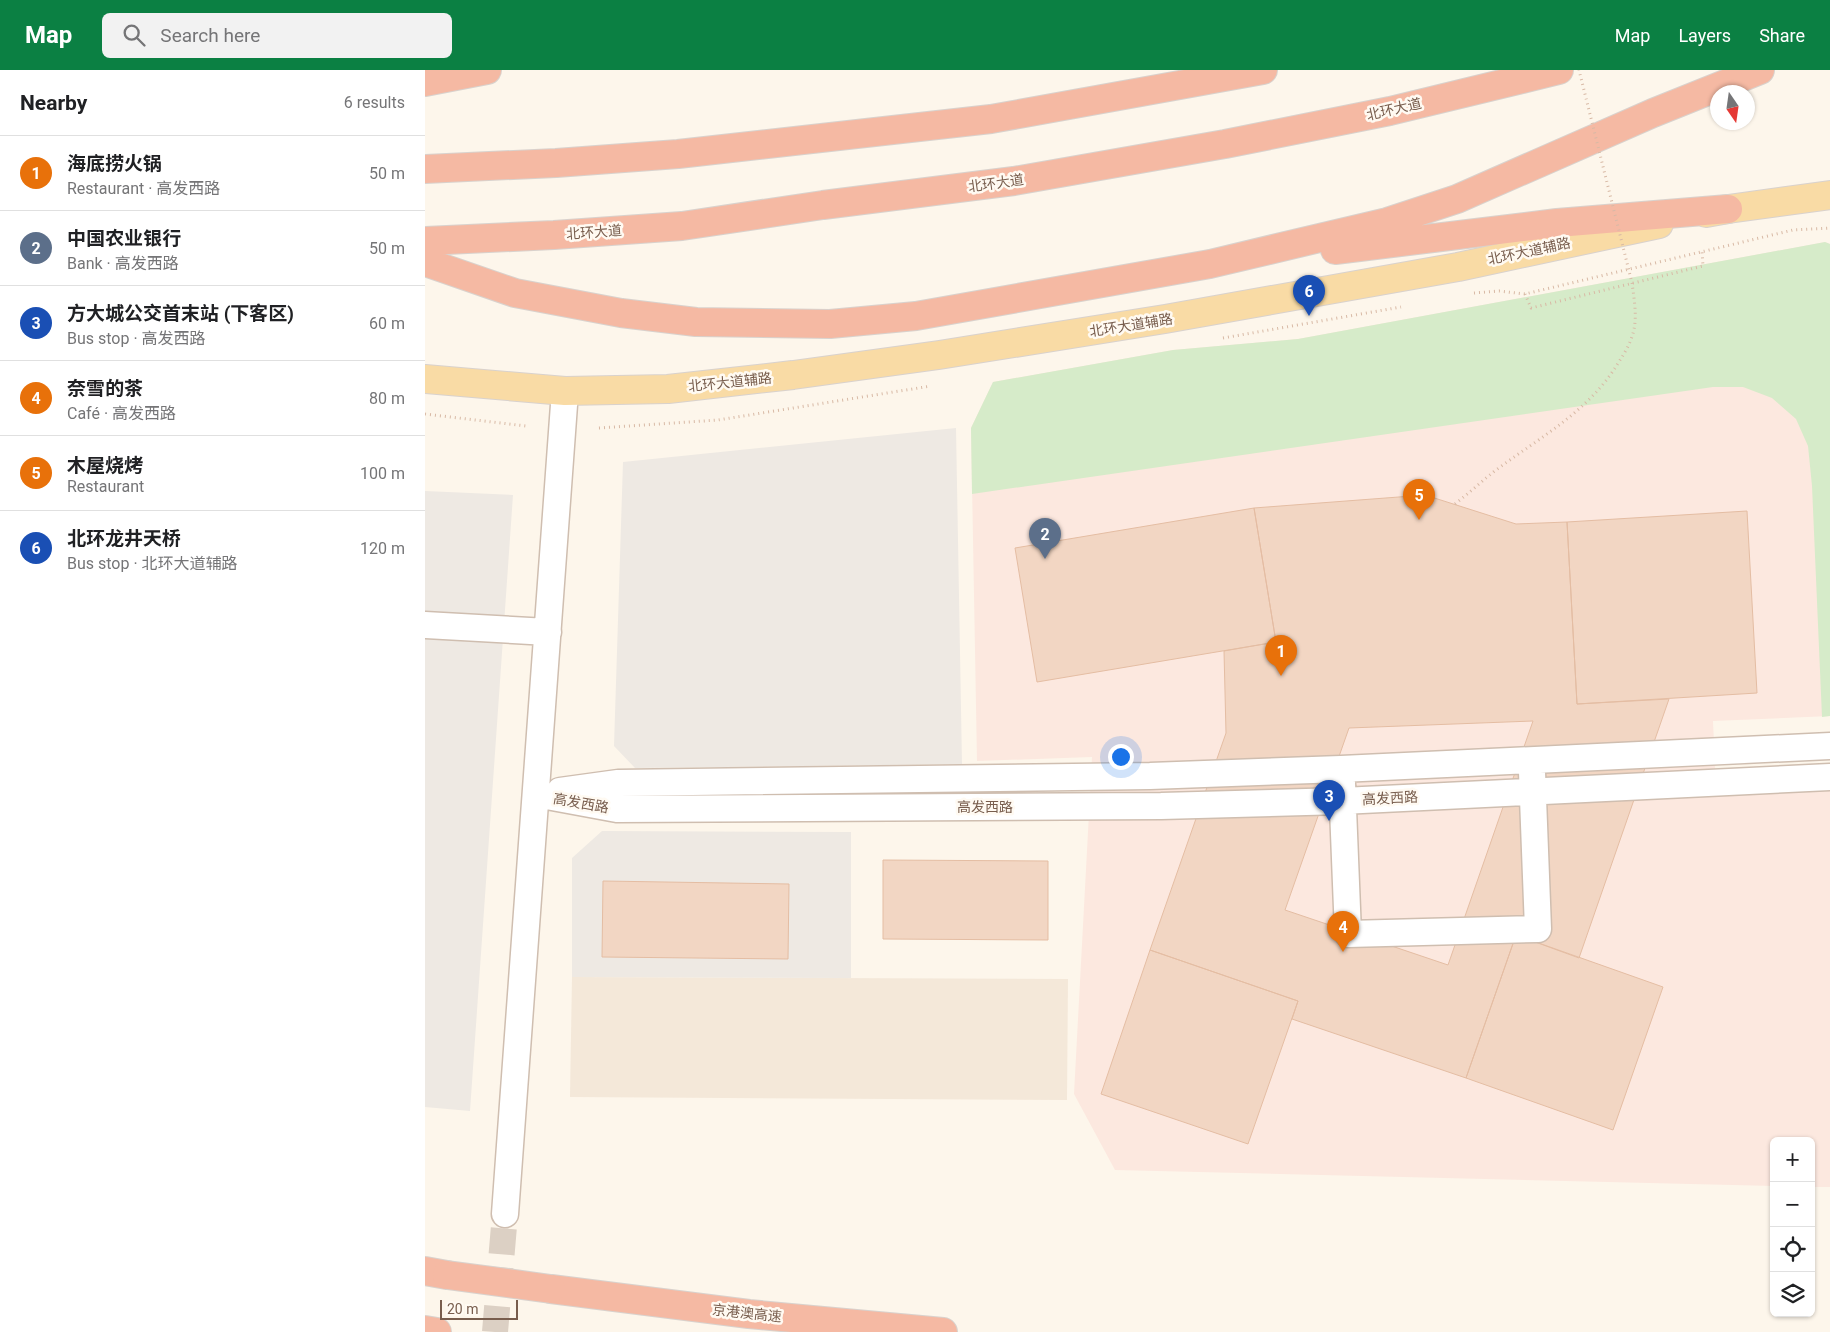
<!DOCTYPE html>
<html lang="en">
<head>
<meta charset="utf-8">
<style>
	body { margin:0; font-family:Roboto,"Noto Sans SC",sans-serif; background:#f2f2f2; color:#202124 }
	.controls { position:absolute; right:15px; bottom:15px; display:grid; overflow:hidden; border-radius:8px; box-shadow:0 1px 4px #0004 }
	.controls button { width:45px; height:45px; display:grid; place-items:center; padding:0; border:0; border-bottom:1px solid #e0e0e0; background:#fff; color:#202124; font:25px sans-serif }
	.compass { position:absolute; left:1285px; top:15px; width:45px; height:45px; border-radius:50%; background:#fff; box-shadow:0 1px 4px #0004; rotate:167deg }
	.scale { position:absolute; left:15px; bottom:12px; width:78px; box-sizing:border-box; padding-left:5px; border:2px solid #785d4d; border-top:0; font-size:14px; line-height:18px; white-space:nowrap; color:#785d4d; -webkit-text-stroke:4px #fffaf2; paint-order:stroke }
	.you { position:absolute; left:695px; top:686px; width:18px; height:18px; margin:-12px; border:4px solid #fff; border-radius:50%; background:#1a73e8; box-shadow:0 0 0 8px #1a73e833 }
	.badge { display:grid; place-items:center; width:32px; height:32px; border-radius:50%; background:#0b8043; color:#fff; font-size:16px; font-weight:700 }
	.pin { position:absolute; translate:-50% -41px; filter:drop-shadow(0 1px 2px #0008) }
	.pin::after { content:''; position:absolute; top:26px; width:18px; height:15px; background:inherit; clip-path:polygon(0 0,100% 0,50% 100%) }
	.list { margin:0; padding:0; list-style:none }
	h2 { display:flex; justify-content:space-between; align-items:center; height:65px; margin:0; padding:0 20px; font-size:21px }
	h2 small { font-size:16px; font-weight:400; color:#757577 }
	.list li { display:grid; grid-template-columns:32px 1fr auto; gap:15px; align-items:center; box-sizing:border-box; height:75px; padding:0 20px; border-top:1px solid #e0e0e0 }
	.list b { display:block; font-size:19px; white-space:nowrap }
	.list p { margin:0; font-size:16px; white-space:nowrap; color:#757577 }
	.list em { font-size:16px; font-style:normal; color:#757577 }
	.icon { flex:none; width:28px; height:28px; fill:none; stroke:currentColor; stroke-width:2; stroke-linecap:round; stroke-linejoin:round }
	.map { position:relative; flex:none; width:1405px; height:1262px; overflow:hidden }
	header { display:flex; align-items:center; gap:30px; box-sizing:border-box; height:70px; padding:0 25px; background:#0b8043; color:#fff }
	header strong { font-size:24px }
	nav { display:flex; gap:28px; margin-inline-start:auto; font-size:18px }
	.search { width:350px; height:45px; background:#f2f2f2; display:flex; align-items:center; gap:12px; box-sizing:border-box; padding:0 18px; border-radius:8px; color:#757577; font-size:19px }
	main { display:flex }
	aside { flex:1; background:#fff }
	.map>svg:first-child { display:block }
	.residential { fill:#f4e8d9 }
	.commercial { fill:#fce8df }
	.industrial { fill:#eee9e3 }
	.green { fill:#d6ebc9 }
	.building { fill:#f2d6c3; stroke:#e4bda3; fill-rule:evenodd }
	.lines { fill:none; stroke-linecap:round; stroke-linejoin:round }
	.minor-tunnel { stroke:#dcd0c4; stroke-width:26; stroke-dasharray:26 13; stroke-linecap:butt }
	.minor-casing { stroke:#cfbeb0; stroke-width:29 }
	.major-casing { stroke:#d9d2cd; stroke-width:30 }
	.highway-casing { stroke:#d9d2cd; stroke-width:30 }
	.path { stroke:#d8b9a5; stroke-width:3; stroke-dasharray:1 4; stroke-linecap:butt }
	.minor { stroke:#fff; stroke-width:26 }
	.major { stroke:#f9dba5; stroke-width:28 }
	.highway { stroke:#f5b9a3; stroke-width:28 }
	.highway-bridge-casing { stroke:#d9d2cd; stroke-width:30; stroke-linecap:butt }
	.path-bridge { stroke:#d8b9a5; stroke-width:3; stroke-dasharray:1 4; stroke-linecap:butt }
	.highway-bridge { stroke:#f5b9a3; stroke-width:28 }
	.labels { text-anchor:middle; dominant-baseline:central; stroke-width:5; stroke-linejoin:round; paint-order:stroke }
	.street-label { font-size:14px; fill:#785d4d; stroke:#fffaf2 }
</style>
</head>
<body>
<header>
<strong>Map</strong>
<div class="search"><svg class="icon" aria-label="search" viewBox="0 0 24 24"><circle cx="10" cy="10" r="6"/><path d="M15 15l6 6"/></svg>Search here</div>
<nav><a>Map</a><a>Layers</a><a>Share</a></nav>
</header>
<main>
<aside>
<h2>Nearby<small>6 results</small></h2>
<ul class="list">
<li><span class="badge" style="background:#e8710a">1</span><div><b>海底捞火锅</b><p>Restaurant · 高发西路</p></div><em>50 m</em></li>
<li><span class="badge" style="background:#5c6f8a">2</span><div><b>中国农业银行</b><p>Bank · 高发西路</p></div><em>50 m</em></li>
<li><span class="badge" style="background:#1a4fb4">3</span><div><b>方大城公交首末站 (下客区)</b><p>Bus stop · 高发西路</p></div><em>60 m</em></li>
<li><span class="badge" style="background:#e8710a">4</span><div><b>奈雪的茶</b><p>Café · 高发西路</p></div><em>80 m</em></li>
<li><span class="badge" style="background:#e8710a">5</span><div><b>木屋烧烤</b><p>Restaurant</p></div><em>100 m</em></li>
<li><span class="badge" style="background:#1a4fb4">6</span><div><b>北环龙井天桥</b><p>Bus stop · 北环大道辅路</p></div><em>120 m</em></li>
</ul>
</aside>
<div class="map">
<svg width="1405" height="1262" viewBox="0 0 1405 1262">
	<rect width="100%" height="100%" fill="#fdf6eb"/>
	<!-- residential -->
	<path class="residential" d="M147,907L643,909L642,1030L145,1027Z"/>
	<!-- commercial -->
	<path class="commercial" d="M1400,172L1405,174V646L1288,651L1291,719L1405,716V1117H1386V1071H1349V1116L690,1100L649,1024L667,687L552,691L546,358L568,312L748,280L873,269Z"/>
	<!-- industrial -->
	<path class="industrial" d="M531,358L537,694L210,698L189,676L198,392Z
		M0,421L88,425L45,1041L0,1037Z
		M177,761L426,762V908L147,907V788Z"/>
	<!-- green -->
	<path class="green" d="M1400,172L1405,174V646L1397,647L1387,416L1383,376L1371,349L1347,328L1318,317H1288L547,424L546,358L568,312L748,280L873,269Z"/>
	<!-- building -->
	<path class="building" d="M1000,425L1091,454L1142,452L1152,634L1244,629L1154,888L1091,865L1041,1008L867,949L873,931L725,880L801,663L799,581L851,572L829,438ZM1108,651L1023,895L860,840L924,658Z
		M829,438L851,572L612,612L590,478Z
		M1322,441L1332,623L1152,634L1142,452Z
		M458,790L623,791V870L458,869Z
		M178,811L364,814L363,889L177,887Z
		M1091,865L1238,917L1188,1060L1041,1008Z
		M725,880L873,931L823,1074L676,1024Z"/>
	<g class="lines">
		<!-- minor-tunnel -->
		<path class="minor-tunnel" d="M70,1262L80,1144"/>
		<defs>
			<path id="minor" d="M0,555L123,562
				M917,713L923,864L1113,859L1107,702
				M135,721L193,713L725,706L916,699L1405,676
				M111,724L192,739L736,736L917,731L1405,707
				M80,1144L140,321"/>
			<path id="major" d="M1281,143L1303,139L1405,125
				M0,309L140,321L243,319L368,305L514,285L740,249L1033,197L1234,154"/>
			<path id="highway" d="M0,12L62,0
				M0,99L131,93L253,84L566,49L838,0
				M0,171L129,165L257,156L398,135L589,111L800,74L965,41L1134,0
				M910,180L1132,153L1303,139
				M0,192L90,223L196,243L271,252L405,254L491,246L785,194L962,152L1032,129L1228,43L1335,0
				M0,1201L22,1205
				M126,1219L324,1244L518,1262
				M0,1260L12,1262"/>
		</defs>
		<!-- minor casing -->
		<use href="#minor" class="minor-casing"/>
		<!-- major casing -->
		<use href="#major" class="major-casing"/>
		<!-- highway casing -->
		<use href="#highway" class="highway-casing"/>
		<!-- path -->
		<path class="path" d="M1049,223L1074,221L1100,224L1368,160L1405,158
			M1100,224L1106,238L1278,196L1277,181
			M798,268L976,237
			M0,344L101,356
			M174,358L293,350L506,316"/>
		<!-- minor -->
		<use href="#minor" class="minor"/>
		<!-- major -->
		<use href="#major" class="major"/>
		<!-- highway -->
		<use href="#highway" class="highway"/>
		<defs>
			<path id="highway-bridge" d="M22,1205L126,1219"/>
		</defs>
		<!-- highway-bridge casing -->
		<use href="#highway-bridge" class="highway-bridge-casing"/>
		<!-- path-bridge -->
		<path class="path-bridge" d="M1030,434C1044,423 1057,411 1071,400C1117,366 1166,340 1195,290C1201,281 1207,270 1209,259C1212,245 1209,228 1207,213L1154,0"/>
		<!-- highway-bridge -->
		<use href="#highway-bridge" class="highway-bridge"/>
	</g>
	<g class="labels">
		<!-- street labels -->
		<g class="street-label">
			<text transform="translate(969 39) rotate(-13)">北环大道</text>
			<text transform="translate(571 113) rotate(-8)">北环大道</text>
			<text transform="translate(169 162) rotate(-4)">北环大道</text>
			<text transform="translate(1104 181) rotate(-12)">北环大道辅路</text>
			<text transform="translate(706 255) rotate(-9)">北环大道辅路</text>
			<text transform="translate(305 312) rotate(-6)">北环大道辅路</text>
			<text transform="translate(965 728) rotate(-3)">高发西路</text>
			<text transform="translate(156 733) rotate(10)">高发西路</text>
			<text x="560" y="737">高发西路</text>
			<text transform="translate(322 1243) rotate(6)">京港澳高速</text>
		</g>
	</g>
</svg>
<div class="controls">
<button>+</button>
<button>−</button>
<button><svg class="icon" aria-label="locate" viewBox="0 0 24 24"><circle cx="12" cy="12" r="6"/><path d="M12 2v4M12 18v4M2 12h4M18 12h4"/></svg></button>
<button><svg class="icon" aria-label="layers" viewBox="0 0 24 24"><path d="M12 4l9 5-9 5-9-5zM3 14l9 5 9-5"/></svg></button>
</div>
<svg class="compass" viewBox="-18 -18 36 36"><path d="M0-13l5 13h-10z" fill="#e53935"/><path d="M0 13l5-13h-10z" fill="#757577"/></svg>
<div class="scale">20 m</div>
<div class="you"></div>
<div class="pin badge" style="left:856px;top:606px;background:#e8710a">1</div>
<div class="pin badge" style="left:620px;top:489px;background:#5c6f8a">2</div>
<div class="pin badge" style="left:904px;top:751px;background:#1a4fb4">3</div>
<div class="pin badge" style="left:918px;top:882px;background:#e8710a">4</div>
<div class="pin badge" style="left:994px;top:450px;background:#e8710a">5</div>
<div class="pin badge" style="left:884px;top:246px;background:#1a4fb4">6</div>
</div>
</main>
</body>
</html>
